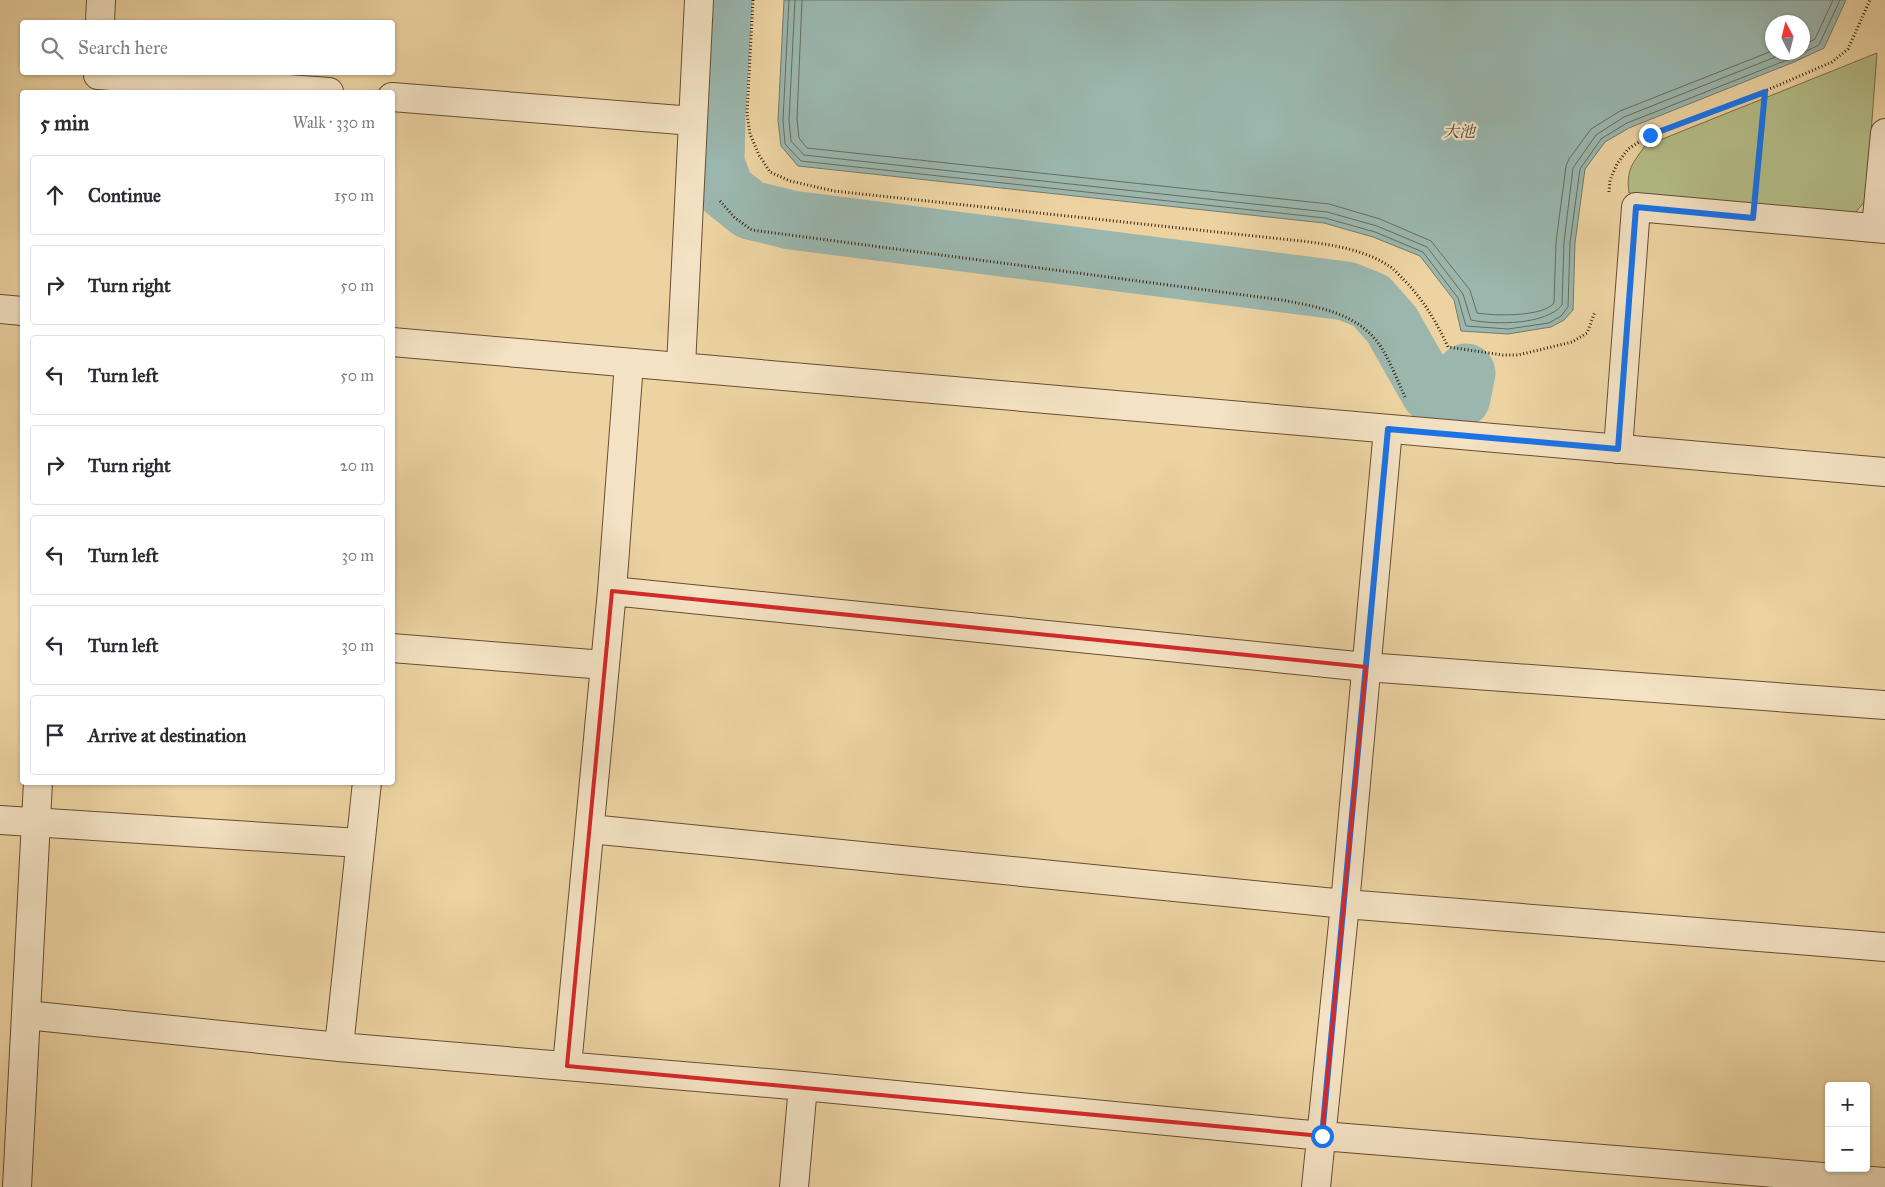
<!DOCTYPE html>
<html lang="en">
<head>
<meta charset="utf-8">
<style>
	body { margin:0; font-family:"IM FELL Great Primer","Noto Serif JP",serif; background:#f2f2f3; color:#2b2b33 }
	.controls { position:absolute; right:15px; bottom:15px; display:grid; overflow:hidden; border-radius:5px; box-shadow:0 1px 4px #0004 }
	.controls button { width:45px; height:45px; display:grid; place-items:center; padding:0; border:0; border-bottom:1px solid #e1e1e2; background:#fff; color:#2b2b33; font:25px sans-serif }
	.compass { position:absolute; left:1765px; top:15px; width:45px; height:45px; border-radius:50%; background:#fff; box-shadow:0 1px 4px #0004; rotate:353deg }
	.stop { position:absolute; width:15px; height:15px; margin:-11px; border:4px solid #1a73e8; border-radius:50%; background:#fff }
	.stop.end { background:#1a73e8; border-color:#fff; box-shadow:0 1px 5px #0008 }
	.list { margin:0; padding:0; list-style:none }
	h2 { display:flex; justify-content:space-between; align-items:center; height:65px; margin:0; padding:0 20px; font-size:21px }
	h2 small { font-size:16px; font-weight:400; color:#7c7c81 }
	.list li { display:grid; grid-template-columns:32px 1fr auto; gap:15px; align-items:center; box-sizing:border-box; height:80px; margin:0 10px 10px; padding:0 10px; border:1px solid #e1e1e2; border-radius:5px }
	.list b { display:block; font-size:19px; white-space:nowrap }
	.list em { font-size:16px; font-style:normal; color:#7c7c81 }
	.icon { flex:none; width:28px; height:28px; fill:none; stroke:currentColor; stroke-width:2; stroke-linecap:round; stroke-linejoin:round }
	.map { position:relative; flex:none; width:1885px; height:1187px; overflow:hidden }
	.search { position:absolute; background:#fff; box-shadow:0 1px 4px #0004; left:20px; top:20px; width:375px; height:55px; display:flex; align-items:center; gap:12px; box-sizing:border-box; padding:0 18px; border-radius:5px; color:#7c7c81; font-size:19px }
	.panel { position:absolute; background:#fff; box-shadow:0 1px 4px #0004; left:20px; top:90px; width:375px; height:695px; border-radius:5px }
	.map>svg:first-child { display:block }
	.green { fill:#b4bd88; stroke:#786e4a }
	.water { fill:#9ab6ad; stroke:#747a6d; fill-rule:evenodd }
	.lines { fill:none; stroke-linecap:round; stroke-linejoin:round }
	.shore { stroke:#6b6b5c; stroke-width:1 }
	.river { stroke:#9ab6ad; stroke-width:59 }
	.minor-casing { stroke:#684d32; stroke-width:30 }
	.tertiary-casing { stroke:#684d32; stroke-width:30 }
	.path { stroke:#3c200c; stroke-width:3; stroke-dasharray:1 2.5; stroke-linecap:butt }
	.minor { stroke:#f3e2c3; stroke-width:28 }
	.tertiary { stroke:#f3e2c3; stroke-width:28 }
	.route { stroke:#1a73e8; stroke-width:6 }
	.marked { fill:none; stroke:#d62828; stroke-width:4; stroke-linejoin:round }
	.labels { text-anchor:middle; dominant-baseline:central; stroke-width:4.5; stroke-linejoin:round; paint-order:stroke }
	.water-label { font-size:16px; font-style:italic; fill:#544634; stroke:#f3e2c3 }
</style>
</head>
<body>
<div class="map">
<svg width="1885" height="1187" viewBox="0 0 1885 1187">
	<rect width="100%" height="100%" fill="#edd3a2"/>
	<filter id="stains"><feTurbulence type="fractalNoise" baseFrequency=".004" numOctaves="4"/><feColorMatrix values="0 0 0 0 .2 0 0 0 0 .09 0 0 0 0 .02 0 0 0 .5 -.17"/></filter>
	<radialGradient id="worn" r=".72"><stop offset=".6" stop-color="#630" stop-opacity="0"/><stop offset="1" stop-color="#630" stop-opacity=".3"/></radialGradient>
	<!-- green -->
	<path class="green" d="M1877,53L1866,200L1855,213L1629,193C1626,170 1632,164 1645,146Z"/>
	<!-- water -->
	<path class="water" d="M784,0H1846L1824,48L1794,62L1629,128L1605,142L1585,169L1575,243L1573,310L1564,320L1551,327L1508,334L1461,331L1454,300L1420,256L1373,237L1324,223L798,166L781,146L778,120ZM1772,22H1802V52H1772Z"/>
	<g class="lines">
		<!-- shore -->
		<path class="shore" d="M789,0L783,120L785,144L801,161L1325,218L1375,232L1423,252L1458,298L1466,326L1508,329L1549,323L1561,316L1568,307L1570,243L1580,169L1601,139L1627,123L1792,58L1819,45L1840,0
			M795,0L789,120L791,141L804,155L1327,212L1377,226L1427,247L1463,294L1471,320C1494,325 1546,325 1562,305L1564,242L1573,168L1596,135L1624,117L1788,52
			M802,0L797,119L799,138L807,148L1329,204L1380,219L1431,241L1470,290L1477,313C1494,316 1543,317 1554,303L1556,242L1566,166L1569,159L1591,129L1620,111L1772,51
			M1802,46L1815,39L1833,0"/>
		<!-- river -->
		<path class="river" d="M723,0L716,116L715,163L725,190L750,210L791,220L1346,291L1371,301L1392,325L1430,392L1461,398L1466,373"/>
		<defs>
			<path id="minor" d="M100,22L101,0
				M98,75L329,92
				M392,97L693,121
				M1876,228L1885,133
				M681,366L699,0
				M1618,449L1636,207L1885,229
				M612,591L1366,667L1885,705
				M392,648L604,665
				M0,820L360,843
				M590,829L1345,904L1885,947
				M26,1015L339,1047L803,1086L1322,1136L1885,1182
				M339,1047L367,782
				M567,1066L612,591L629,363
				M17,1187L38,782
				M794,1187L803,1086
				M1316,1187L1345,904L1388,429"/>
			<path id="tertiary" d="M0,309L22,311
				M392,342L1885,472"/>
		</defs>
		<!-- minor casing -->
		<use href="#minor" class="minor-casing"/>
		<!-- tertiary casing -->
		<use href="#tertiary" class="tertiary-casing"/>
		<!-- path -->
		<path class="path" d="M753,0L747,114L750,134L759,155L770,172L790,181L834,191L1273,238C1310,242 1358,245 1389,266C1394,269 1399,275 1403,279C1423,299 1436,321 1448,347L1503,355H1518L1572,342L1587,333L1595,312
			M1756,187L1765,91
			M1609,192L1610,180L1617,164L1628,149L1650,135L1765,91L1832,62L1848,49L1870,0
			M720,201L735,218L752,230L1282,300C1318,307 1359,313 1381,347C1391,363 1398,382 1406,399"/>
		<!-- minor -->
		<use href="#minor" class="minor"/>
		<!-- tertiary -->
		<use href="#tertiary" class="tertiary"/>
	</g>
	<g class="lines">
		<!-- route -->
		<path class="route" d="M1322,1136L1388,429L1618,449L1636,207L1753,218L1765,92L1650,135"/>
	</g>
	<!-- marked area -->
	<path class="marked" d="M612,591L1366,667L1322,1136L567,1066Z"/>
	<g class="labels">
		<!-- water labels -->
		<g class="water-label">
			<text x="1459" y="131">大池</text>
		</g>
	</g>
	<rect width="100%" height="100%" filter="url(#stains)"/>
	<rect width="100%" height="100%" fill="url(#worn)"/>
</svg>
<div class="controls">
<button>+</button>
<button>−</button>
</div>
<svg class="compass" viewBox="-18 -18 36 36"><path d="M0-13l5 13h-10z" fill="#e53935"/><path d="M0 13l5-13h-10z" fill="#7c7c81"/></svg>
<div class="stop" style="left:1322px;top:1136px"></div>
<div class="stop end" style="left:1650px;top:135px"></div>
<div class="search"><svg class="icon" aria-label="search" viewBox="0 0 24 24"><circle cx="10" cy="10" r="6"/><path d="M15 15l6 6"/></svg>Search here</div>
<section class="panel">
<h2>5 min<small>Walk · 330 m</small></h2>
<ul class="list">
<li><svg class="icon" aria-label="ahead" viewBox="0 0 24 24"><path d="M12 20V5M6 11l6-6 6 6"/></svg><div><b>Continue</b></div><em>150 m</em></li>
<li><svg class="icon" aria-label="right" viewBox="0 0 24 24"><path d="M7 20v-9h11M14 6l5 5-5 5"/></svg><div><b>Turn right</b></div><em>50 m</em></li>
<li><svg class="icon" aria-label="left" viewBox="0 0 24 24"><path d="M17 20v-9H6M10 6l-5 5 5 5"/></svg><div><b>Turn left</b></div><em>50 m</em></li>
<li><svg class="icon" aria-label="right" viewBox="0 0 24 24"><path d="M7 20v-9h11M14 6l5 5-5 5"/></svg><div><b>Turn right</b></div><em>20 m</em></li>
<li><svg class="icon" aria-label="left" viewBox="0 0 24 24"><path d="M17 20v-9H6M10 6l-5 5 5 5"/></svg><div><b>Turn left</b></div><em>30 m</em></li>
<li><svg class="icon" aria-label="left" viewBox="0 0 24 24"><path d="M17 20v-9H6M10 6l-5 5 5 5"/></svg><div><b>Turn left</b></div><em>30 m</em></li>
<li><svg class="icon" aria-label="arrive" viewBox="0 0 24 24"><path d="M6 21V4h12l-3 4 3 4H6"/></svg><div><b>Arrive at destination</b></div></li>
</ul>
</section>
</div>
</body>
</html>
